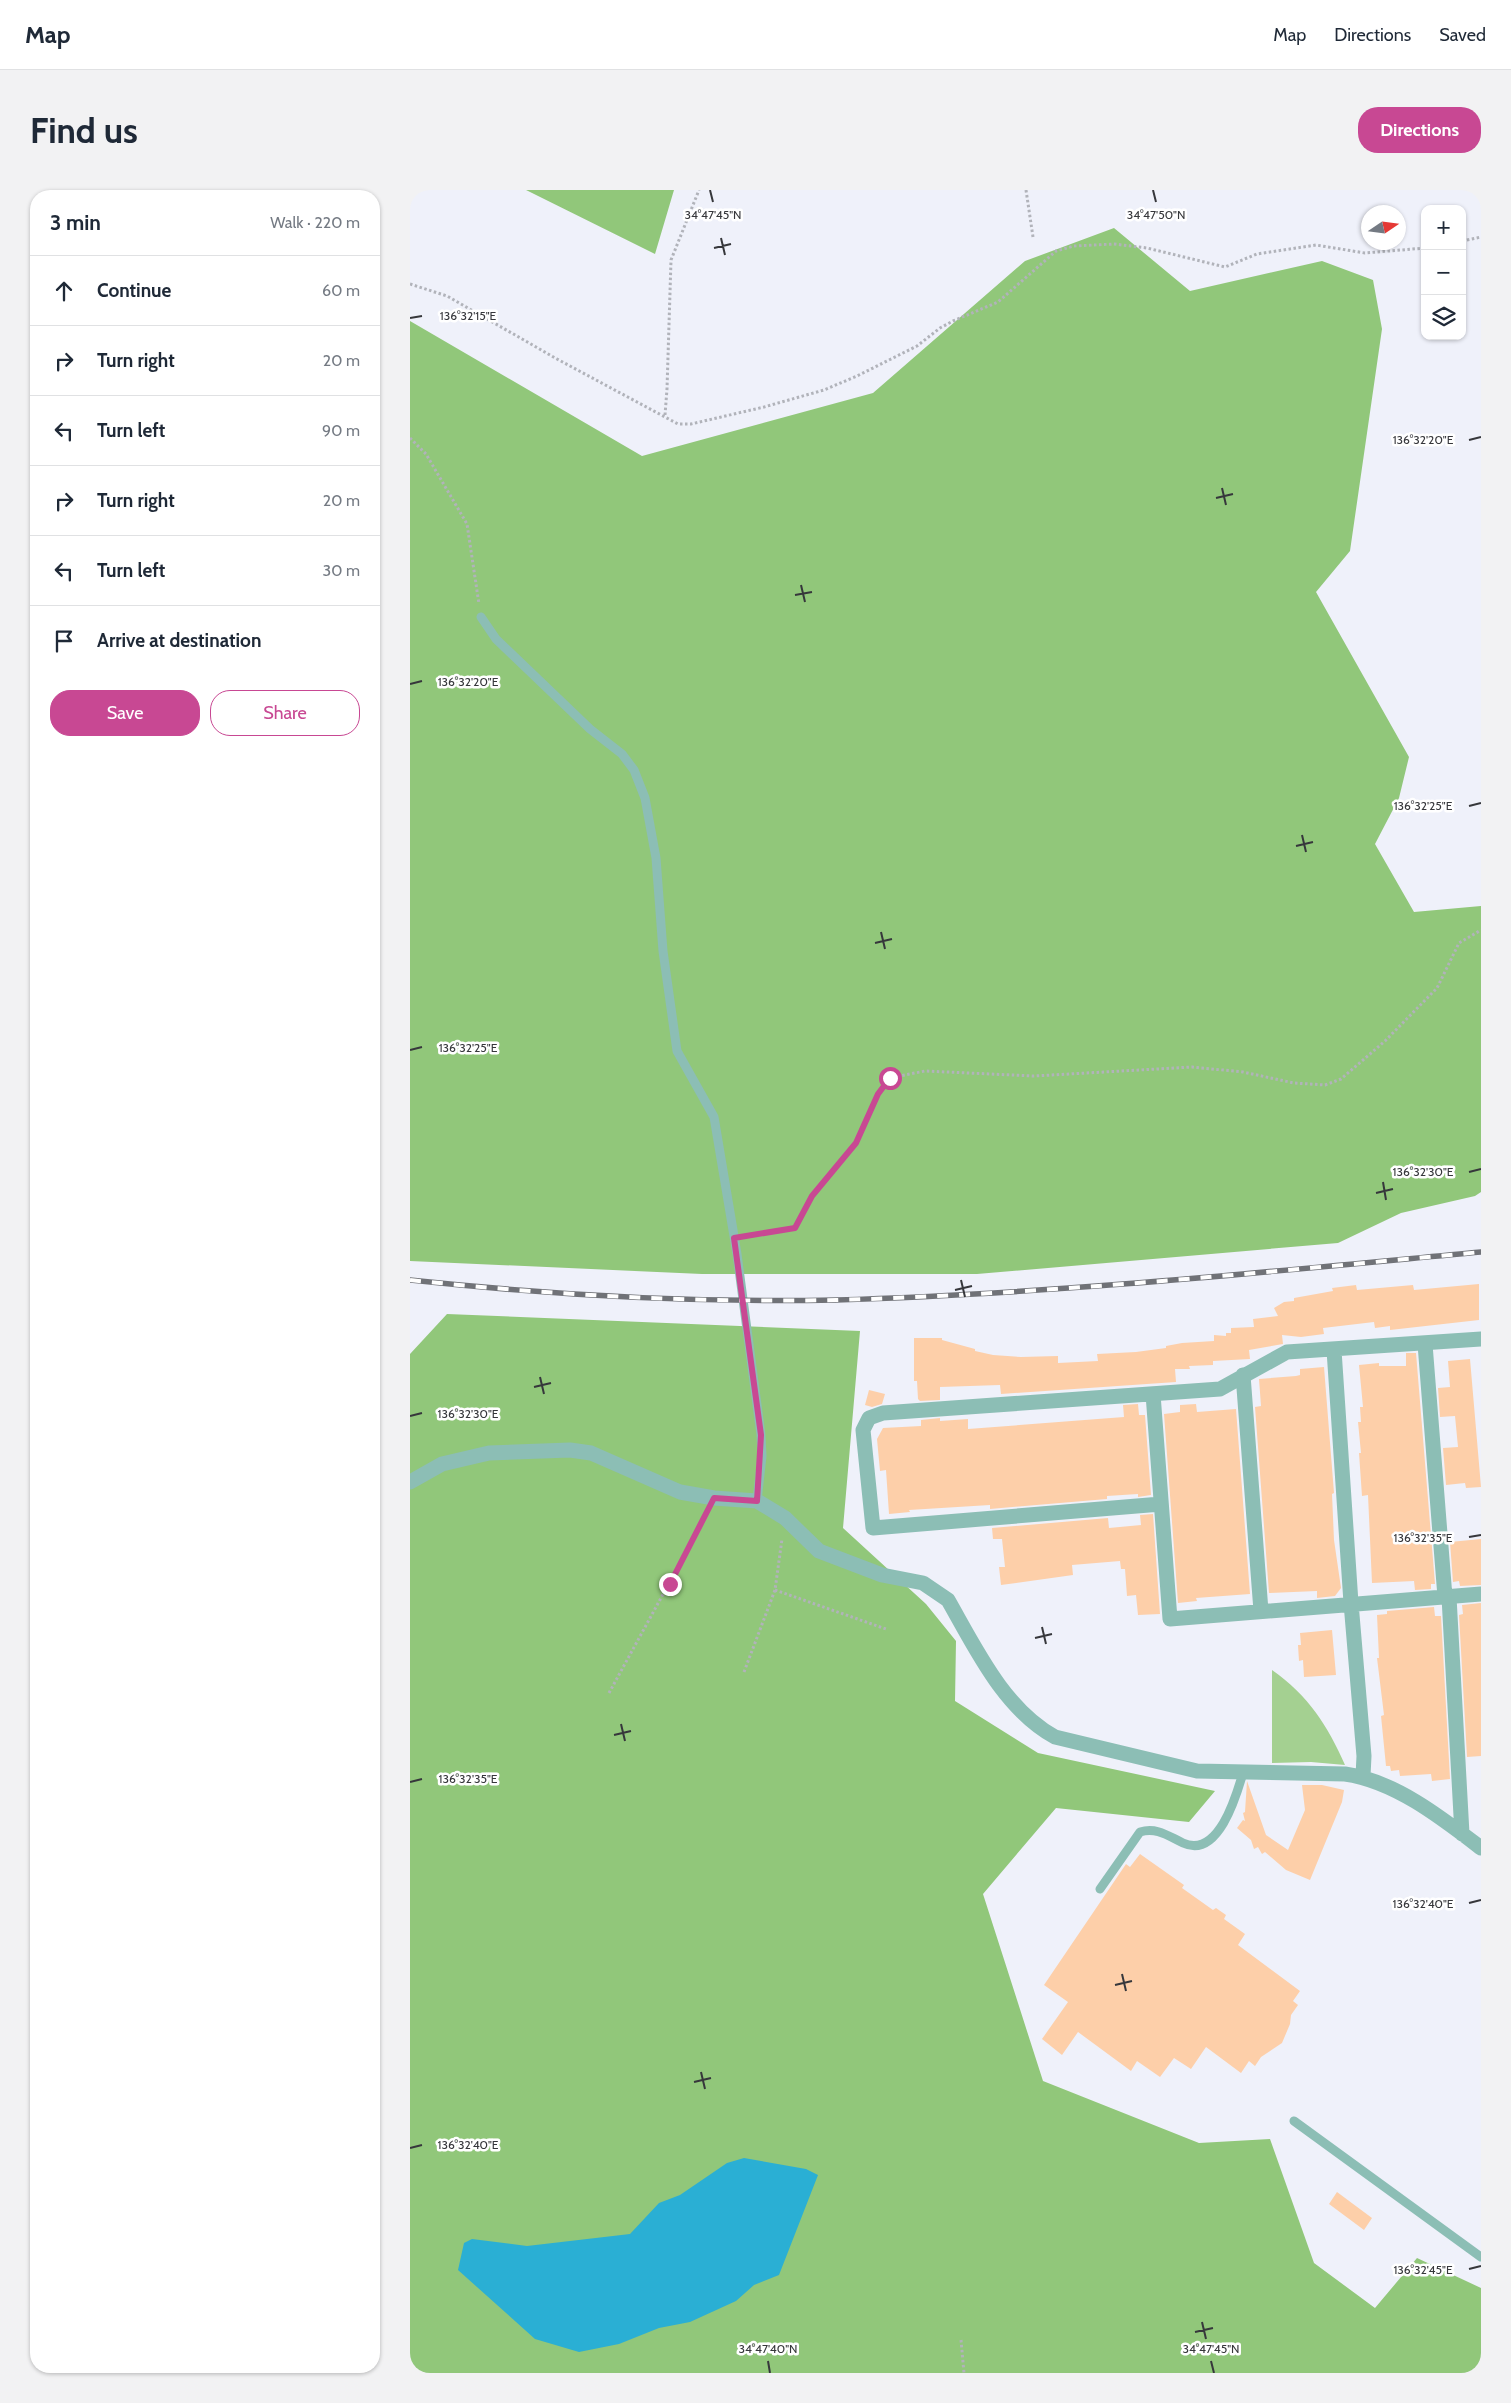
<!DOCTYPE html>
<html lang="en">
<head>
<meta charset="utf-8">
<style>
	body { margin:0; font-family:Cabin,sans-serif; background:#f2f2f3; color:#1f2937 }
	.controls { position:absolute; right:15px; top:15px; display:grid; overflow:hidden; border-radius:10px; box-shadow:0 1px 4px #0004 }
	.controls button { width:45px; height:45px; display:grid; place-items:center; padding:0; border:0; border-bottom:1px solid #e0e1e3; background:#fff; color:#1f2937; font:25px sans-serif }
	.compass { position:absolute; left:951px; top:15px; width:45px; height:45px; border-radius:50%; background:#fff; box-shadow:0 1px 4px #0004; rotate:77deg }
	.stop { position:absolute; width:15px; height:15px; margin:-11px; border:4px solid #c84893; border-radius:50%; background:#fff }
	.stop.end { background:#c84893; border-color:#fff; box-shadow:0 1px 5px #0008 }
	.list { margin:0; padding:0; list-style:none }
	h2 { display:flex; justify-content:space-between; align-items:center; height:65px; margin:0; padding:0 20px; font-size:21px }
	h2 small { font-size:16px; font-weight:400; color:#747a83 }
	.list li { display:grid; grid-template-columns:32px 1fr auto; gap:15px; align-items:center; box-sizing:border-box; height:70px; padding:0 20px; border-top:1px solid #e0e1e3 }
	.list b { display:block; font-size:19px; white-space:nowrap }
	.list em { font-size:16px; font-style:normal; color:#747a83 }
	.actions { display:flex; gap:10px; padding:15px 20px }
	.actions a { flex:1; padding:11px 0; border:1px solid #c84893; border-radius:20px; text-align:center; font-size:18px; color:#c84893 }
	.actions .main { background:#c84893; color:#fff }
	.icon { flex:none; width:28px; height:28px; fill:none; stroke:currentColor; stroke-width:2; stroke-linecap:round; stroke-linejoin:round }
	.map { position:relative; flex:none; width:1071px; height:2183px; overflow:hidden; border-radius:20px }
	header { display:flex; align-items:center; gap:30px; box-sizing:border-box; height:70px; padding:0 25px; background:#fff; border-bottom:1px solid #e0e1e3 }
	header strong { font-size:24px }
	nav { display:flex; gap:28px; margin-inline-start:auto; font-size:18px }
	.intro { display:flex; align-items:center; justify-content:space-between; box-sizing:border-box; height:120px; padding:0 30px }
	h1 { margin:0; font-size:35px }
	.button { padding:12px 22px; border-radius:20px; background:#c84893; color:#fff; font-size:18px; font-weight:700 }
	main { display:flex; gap:30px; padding:0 30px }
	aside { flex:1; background:#fff; border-radius:20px; box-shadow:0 1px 4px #0004 }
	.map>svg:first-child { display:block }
	.green { fill:#a4d091 }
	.forest { fill:#91c77a }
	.water { fill:#2aafd4 }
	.building { fill:#fdcfa9 }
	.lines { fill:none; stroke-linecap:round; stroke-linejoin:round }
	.path { stroke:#b1b3ba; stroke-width:3; stroke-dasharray:2.5 2.5; stroke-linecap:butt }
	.lane { stroke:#8cbeb5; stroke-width:9 }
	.street { stroke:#8cbeb5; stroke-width:15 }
	.rail-casing { stroke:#707277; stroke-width:5.5 }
	.rail { stroke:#fff; stroke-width:4; stroke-dasharray:11; stroke-linecap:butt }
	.route { stroke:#c84893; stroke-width:6 }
	.ticks { fill:none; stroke:#36373b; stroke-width:2 }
	.ticks-label { font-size:12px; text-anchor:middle; fill:#36373b; stroke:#fff; stroke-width:5; stroke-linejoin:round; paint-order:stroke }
</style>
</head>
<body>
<header>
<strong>Map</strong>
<nav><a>Map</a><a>Directions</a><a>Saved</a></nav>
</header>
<div class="intro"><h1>Find us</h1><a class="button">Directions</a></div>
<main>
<aside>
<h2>3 min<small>Walk · 220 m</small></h2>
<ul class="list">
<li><svg class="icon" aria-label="ahead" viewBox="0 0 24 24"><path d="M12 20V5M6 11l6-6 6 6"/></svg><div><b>Continue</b></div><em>60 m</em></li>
<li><svg class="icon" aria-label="right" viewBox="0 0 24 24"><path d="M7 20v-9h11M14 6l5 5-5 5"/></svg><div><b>Turn right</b></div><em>20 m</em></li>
<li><svg class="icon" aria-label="left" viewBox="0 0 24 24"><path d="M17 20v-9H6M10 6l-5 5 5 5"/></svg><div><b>Turn left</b></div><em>90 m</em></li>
<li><svg class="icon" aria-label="right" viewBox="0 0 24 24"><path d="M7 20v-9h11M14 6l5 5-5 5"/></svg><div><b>Turn right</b></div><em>20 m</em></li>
<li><svg class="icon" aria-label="left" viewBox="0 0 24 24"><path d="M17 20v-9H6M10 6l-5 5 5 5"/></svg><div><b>Turn left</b></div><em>30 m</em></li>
<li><svg class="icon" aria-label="arrive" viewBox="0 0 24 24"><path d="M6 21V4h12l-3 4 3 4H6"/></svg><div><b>Arrive at destination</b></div></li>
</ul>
<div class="actions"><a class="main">Save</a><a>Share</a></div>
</aside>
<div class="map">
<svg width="1071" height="2183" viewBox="0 0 1071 2183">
	<rect width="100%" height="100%" fill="#eff1fa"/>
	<!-- green -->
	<path class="green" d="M862,1480C898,1505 918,1536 935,1575L901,1572L862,1573Z"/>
	<!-- forest -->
	<path class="forest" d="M116,0H264L245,64Z
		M704,38L780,101L912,71L963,90L972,139L940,361L906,402L999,567L989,608L965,654L1004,722L1071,716V1002L1065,1006L991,1023L928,1053L567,1084H292L0,1071V131L232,266L463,203L615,71Z
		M37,1124L450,1141L433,1338L516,1414L546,1451L545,1511L628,1563L805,1601L779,1632L646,1618L573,1704L633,1891L789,1953L860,1949L904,2073L965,2118L1007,2068L1071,2098V2183H0V1164Z"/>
	<!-- water -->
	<path class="water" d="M334,1968L396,1979L408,1985L369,2085L344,2095L326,2111L280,2132L249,2138L209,2154L169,2162L125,2149L48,2080L54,2053L62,2049L117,2056L220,2044L249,2013L270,2005L317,1973Z"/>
	<!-- building -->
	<path class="building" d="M1069,1094V1130L980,1140V1136L965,1138L964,1132L913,1138L914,1144L891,1147L872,1145L873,1154L839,1160L840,1169L803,1171V1175L779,1176L780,1179H765L766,1192L591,1204L590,1195L530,1197V1210L510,1211L508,1209L507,1191H504V1148H532V1150L565,1159V1161L583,1165L611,1167L648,1166V1173L688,1171L687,1164L726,1162L756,1158V1156L772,1153L804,1151V1145L816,1146V1143H821V1138L844,1137L843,1129L868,1126L864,1118L874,1112L884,1111V1108L923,1101L922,1098L946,1095L947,1100L1003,1095L1004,1100Z
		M996,1163H1006L1025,1394H1021V1399L1005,1400L1004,1391L962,1393L958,1305L952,1306L949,1263H951L948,1232H951L950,1217H953L949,1175L969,1173V1176H996Z
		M1060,1169L1071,1297L1056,1298L1055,1293L1036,1295L1033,1258L1048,1257L1045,1226L1030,1227L1028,1198L1040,1197L1038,1171Z
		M914,1177L924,1303L922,1304L924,1350L931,1398L925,1406L907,1408V1401L859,1403L845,1217L851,1216L849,1189L886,1186L890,1185V1179Z
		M459,1200L475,1204L472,1214L462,1217L455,1215Z
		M728,1214L729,1225H735L741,1305L728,1307V1304L697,1306V1309L580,1319V1315L499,1320L500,1322L479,1324L476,1280L470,1281L467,1249L473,1238L511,1236V1230L530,1228V1231L558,1229V1239L714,1227L713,1215Z
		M786,1214L787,1222L826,1219L840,1404L786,1408L787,1411L768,1413L754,1224L770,1222V1215Z
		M743,1324L750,1424L728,1425L726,1405L717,1406L715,1379H711L710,1371L662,1375L663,1385L591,1395L589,1377H595L592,1349H583L582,1338L698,1328L699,1338L731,1335L730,1325Z
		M1071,1349V1395L1050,1396L1049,1391L1043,1392L1040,1352Z
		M1071,1413V1566L1057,1567L1049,1425L1053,1424L1052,1415Z
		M1024,1417L1025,1426H1031L1040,1589L1022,1591L1021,1584L990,1586L989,1580L981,1581L980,1576H976L971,1526L974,1525L967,1468H969L967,1425L977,1424V1421Z
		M922,1440L926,1485L894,1487L893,1470L889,1471L888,1455H891L890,1443Z
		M837,1591L856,1645L878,1660L895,1620L892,1595H912L934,1600L932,1612L900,1690L876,1680L855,1662L852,1664L848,1657L844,1659L841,1650L827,1638L833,1630L835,1631L833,1623L835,1622Z
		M730,1664L774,1695L772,1698L803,1720L806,1718L816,1725L814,1729L835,1744L828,1755L890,1801L883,1811L888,1815L881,1825L880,1834L872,1853L851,1867L845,1876L839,1871L831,1883L796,1857L781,1879L764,1868L750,1887L727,1871L721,1881L668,1842L652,1865L632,1849L658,1812L634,1795L716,1674L720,1677Z
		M927,2002L962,2028L954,2040L919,2014Z"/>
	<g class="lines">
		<!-- path -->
		<path class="path" d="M616,0L623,47
			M1052,51L1071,47
			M0,94L37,106L147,169L268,234H281L354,217L414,200L447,186L507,156L530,138L543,131L588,112L646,61L664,56L704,54L737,58L815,77L847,64L906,55L955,63L1015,58
			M255,225L257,199L261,70L289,0
			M0,248L16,264L57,334L69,414
			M337,1046L385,1038L402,1006L446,953L468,904L480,888L515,881L624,886L782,877L833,882L884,893L915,895L931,889L975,851L1027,798L1049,753L1071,740
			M365,1400L476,1439
			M334,1482L365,1400L372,1349
			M199,1503L298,1322
			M551,2150L554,2183"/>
		<!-- lane -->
		<path class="lane" d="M71,427L86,449L180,539L212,564L224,580L235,608L246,668L253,761L267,861L304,927L327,1064L351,1245L352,1266L347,1311
			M690,1699L730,1642C747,1637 758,1646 773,1653C808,1669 826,1607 833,1583
			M884,1931L1071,2067"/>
		<!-- street -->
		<path class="street" d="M1015,1154L1035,1407
			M924,1160L941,1413L954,1566L953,1586
			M833,1185L851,1421
			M743,1204L760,1429L1071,1404
			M0,1292L32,1274L79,1263L160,1260L181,1263L270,1302L304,1308L347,1311L375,1328L409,1361L472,1385L513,1393L538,1410C566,1459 594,1519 645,1547L787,1581L935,1584C985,1591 1032,1628 1071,1658
			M751,1314L463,1338L453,1240L459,1228L473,1223L810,1199L877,1162L1071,1149
			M1039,1407L1052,1644"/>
		<defs>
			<path id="rail" d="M0,1090C141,1105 284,1113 426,1110C641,1104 856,1082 1071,1062"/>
		</defs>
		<!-- rail casing -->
		<use href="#rail" class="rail-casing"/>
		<!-- rail -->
		<use href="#rail" class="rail"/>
	</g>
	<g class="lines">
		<!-- route -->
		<path class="route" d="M260,1394L304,1308L347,1311L351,1245L324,1048L385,1038L402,1006L446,953L468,904L480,888"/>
	</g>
	<!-- ticks -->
	<path class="ticks" d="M300,0L303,12M743,0L746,12M311,48L315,65M304,58L321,54M0,128L12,126M1059,250L1071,247M812,298L816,315M806,308L823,304M391,395L395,412M385,405L402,402M0,494L12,491M1059,616L1071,613M892,645L896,662M886,656L903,652M471,742L475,759M465,753L482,749M0,860L12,857M1059,982L1071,979M973,992L976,1010M966,1003L983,999M551,1090L555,1107M545,1100L562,1096M130,1187L134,1204M124,1197L141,1193M0,1226L12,1223M1059,1347L1071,1345M632,1437L636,1454M625,1448L642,1444M211,1534L215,1551M204,1545L221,1541M0,1592L12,1589M1059,1713L1071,1710M712,1784L716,1801M705,1795L722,1791M291,1882L295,1899M284,1892L301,1888M0,1958L12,1955M1059,2079L1071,2076M792,2132L796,2149M785,2142L803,2138M358,2171L360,2183M801,2171L804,2183"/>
	<g class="ticks-label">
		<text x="303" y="29">34°47'45"N</text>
		<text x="746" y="29">34°47'50"N</text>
		<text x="58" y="130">136°32'15"E</text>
		<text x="1013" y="254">136°32'20"E</text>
		<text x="58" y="496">136°32'20"E</text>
		<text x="1013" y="620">136°32'25"E</text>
		<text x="58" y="862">136°32'25"E</text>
		<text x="1013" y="986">136°32'30"E</text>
		<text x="58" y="1228">136°32'30"E</text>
		<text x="1013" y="1352">136°32'35"E</text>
		<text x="58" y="1593">136°32'35"E</text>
		<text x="1013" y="1718">136°32'40"E</text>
		<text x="58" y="1959">136°32'40"E</text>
		<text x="1013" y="2084">136°32'45"E</text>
		<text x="358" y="2163">34°47'40"N</text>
		<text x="801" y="2163">34°47'45"N</text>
	</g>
</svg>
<div class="controls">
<button>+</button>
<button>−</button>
<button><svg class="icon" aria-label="layers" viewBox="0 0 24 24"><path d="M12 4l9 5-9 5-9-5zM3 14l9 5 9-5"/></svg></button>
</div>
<svg class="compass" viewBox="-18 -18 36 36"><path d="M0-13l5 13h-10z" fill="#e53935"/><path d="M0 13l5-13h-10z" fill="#747a83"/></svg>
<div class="stop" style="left:480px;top:888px"></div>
<div class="stop end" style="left:260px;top:1394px"></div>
</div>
</main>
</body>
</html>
